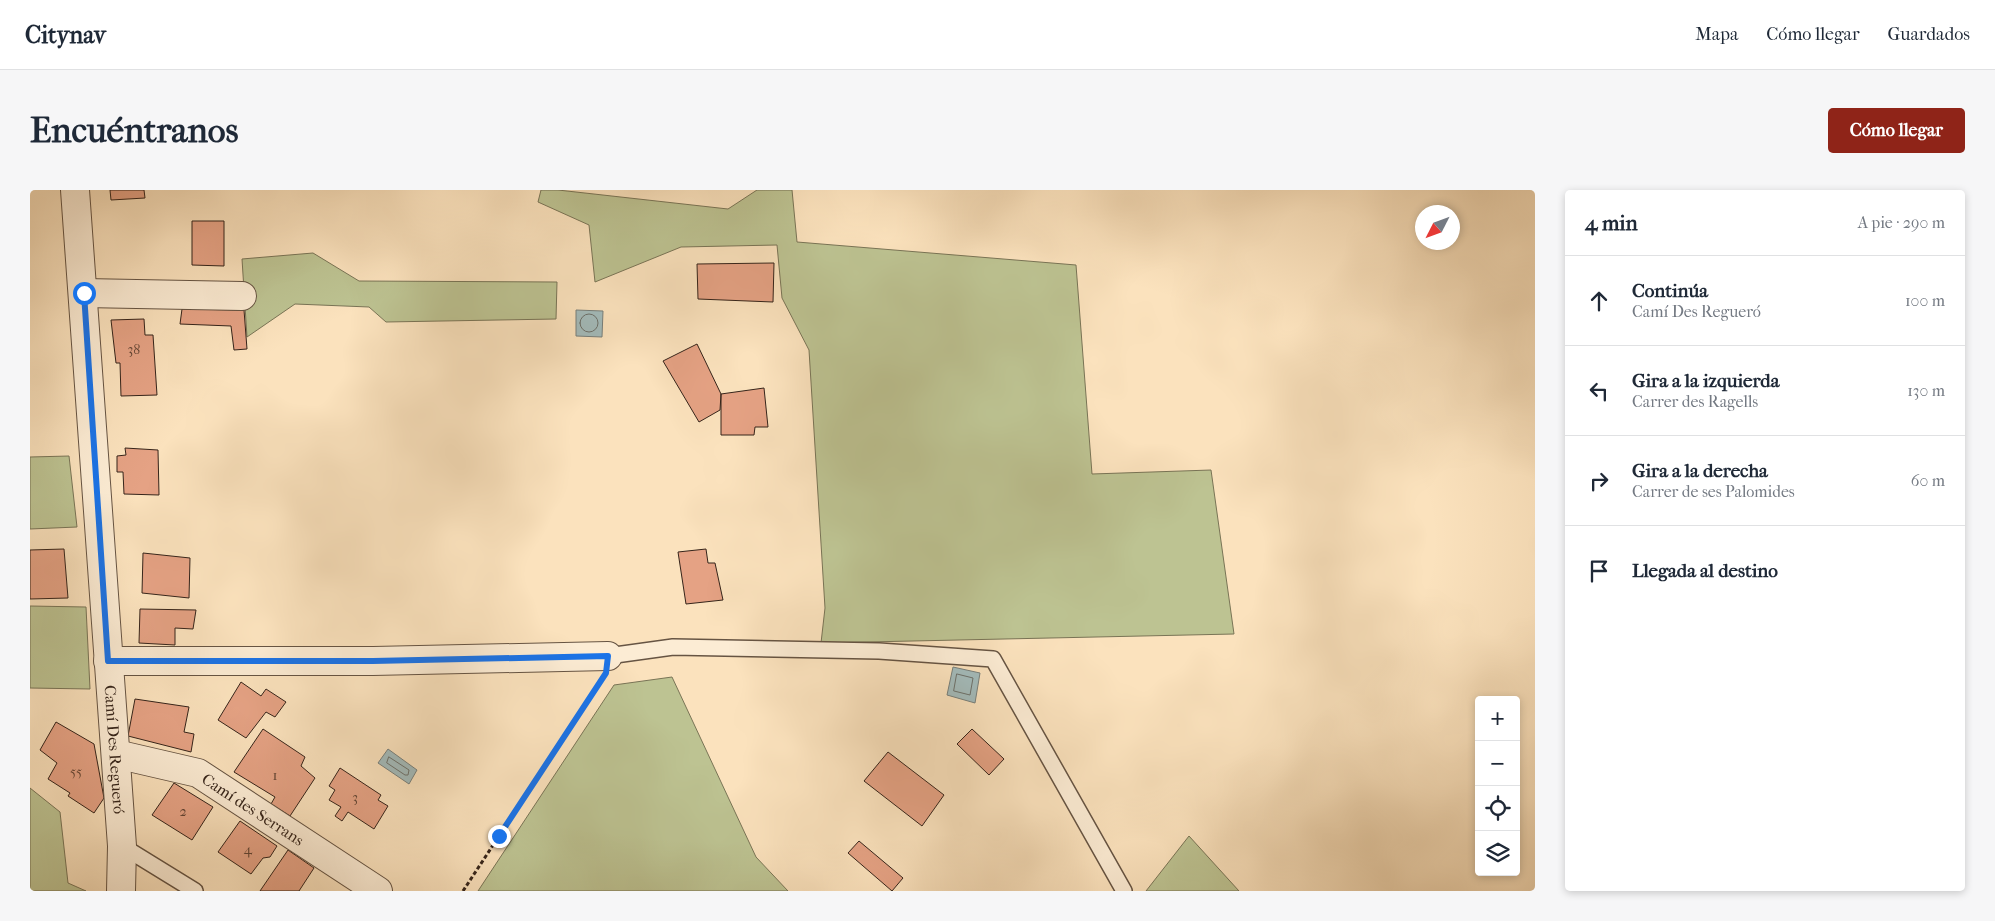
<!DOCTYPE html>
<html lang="es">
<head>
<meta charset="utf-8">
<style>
	body { margin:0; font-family:"IM FELL French Canon",serif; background:#f6f6f7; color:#1f2937 }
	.controls { position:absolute; right:15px; bottom:15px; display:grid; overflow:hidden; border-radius:5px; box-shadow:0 2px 8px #0003 }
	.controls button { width:45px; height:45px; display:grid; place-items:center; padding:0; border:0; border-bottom:1px solid #e0e1e3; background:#fff; color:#1f2937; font:25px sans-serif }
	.compass { position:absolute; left:1385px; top:15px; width:45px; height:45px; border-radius:50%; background:#fff; box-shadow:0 2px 8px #0003; rotate:228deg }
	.stop { position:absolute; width:15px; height:15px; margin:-11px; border:4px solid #1a73e8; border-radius:50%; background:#fff }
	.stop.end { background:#1a73e8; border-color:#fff; box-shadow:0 1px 5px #0008 }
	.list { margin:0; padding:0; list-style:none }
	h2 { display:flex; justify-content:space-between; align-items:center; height:65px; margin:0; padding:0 20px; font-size:21px }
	h2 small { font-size:16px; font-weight:400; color:#747a83 }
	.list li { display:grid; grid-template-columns:32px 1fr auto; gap:15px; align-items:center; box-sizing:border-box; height:90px; padding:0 20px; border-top:1px solid #e0e1e3 }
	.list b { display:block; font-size:19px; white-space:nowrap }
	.list p { margin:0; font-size:16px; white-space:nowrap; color:#747a83 }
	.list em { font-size:16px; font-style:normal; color:#747a83 }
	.icon { flex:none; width:28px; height:28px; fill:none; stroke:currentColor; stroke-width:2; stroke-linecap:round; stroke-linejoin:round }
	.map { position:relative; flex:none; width:1505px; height:701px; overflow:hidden; border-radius:5px }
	header { display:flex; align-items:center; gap:30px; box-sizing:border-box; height:70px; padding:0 25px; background:#fff; border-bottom:1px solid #e0e1e3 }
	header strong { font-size:24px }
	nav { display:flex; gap:28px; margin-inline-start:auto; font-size:18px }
	.intro { display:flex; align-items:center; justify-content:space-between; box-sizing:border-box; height:120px; padding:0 30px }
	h1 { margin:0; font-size:35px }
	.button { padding:12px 22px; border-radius:5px; background:#8f2418; color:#fff; font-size:18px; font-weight:700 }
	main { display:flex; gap:30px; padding:0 30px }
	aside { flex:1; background:#fff; border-radius:5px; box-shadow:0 2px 8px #0003 }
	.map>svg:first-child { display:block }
	.green { fill:#bdc392; stroke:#797456 }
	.water { fill:#a3bbbb; stroke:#777f7b }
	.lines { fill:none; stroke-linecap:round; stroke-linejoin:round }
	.shore { stroke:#6c706a; stroke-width:1 }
	.building { fill:#e5a284; stroke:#35241a }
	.service-casing { stroke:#665443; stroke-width:18 }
	.minor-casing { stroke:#665443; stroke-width:30 }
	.tertiary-casing { stroke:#665443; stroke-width:30 }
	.path { stroke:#35241a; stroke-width:3; stroke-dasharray:4 2.5; stroke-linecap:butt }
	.service { stroke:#fcecd4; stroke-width:15 }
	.minor { stroke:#fcecd4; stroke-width:28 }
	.tertiary { stroke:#fcecd4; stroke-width:28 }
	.route { stroke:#1a73e8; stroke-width:6 }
	.labels { text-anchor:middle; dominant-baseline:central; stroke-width:4; stroke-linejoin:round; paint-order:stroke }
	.number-label { font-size:14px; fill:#614434 }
	.street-label { font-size:16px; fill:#35241a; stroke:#fcecd4 }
</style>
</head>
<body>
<header>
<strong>Citynav</strong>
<nav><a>Mapa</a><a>Cómo llegar</a><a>Guardados</a></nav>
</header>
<div class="intro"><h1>Encuéntranos</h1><a class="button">Cómo llegar</a></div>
<main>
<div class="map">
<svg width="1505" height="701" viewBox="0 0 1505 701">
	<rect width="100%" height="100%" fill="#fbe2bd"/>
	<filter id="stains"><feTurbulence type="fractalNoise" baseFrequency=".004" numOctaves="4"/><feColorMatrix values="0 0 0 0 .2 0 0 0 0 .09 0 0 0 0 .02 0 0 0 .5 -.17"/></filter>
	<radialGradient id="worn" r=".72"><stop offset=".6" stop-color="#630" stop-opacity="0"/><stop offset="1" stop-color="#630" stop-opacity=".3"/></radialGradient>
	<!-- green -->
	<path class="green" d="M511,0H528L698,19L727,0H762L767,52L1046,75L1062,284L1181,280L1204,444L791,453L795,418L779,160L752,108L747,55L651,57L565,92L559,35L508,12Z
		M283,63L329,91L527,92L526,129L356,132L339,117L265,114L217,147L212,69Z
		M39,266L47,337L0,339V267Z
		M0,416L56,417L60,499L0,498Z
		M642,487L726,667L758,701H448L584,495Z
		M0,598L30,622L38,693L56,701H0Z
		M1159,646L1209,701H1116Z"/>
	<!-- water -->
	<path class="water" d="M546,120L573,121L572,147L546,146Z
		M923,477L950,483L945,513L917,505Z
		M358,559L387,580L379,594L348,573Z"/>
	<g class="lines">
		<!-- shore -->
		<path class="shore" d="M550 133a9 9 0 1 1 18 0a9 9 0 1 1-18 0Z
			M927,484L943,488L940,505L924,501Z
			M359,567L379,580L378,585H375L357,573Z"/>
	</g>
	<!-- building -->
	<path class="building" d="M80,0H114L115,8L81,10Z
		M162,31H194V76L162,75Z
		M744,73L743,112L668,109L667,74Z
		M152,119L214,120L217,159L204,160L201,136L150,134Z
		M114,129L115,145H123L127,205L91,206L90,173H86L81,130Z
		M667,154L691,204L690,220L669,232L633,171Z
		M734,198L738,237H725L724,245H691V204Z
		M95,258L128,260L129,305L94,304L93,282H87V266L96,265Z
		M34,359L38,408L0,409V360Z
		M676,359L678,373H685L693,410L656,414L648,362Z
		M113,363L160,368L159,408L112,403Z
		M110,419L166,420L163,439L145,438V455L109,453Z
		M211,492L231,506L236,499L256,512L245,527L236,522L216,548L188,530Z
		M105,509L159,517L154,542L164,544L161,562L98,546Z
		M26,532L64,554L74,608L64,623L38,606L40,603L18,589L27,573L10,560Z
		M233,539L275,567L271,576L285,588L260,626L241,614L245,607L204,582Z
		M942,539L974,569L959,585L927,554Z
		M858,562L914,605L892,636L834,591Z
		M310,578L351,605L348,610L358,616L344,639L318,622L312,631L305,626L311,617L299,610L305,600L299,596Z
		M144,593L183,617L162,650L122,625Z
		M210,631L247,656L240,667L233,668L221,684L188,662Z
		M829,651L873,688L862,701L818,663Z
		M258,660L284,678L269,701H230Z"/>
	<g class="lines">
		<defs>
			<path id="service" d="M578,466L643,457L849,461L963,469L1094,701
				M92,656L165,701"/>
			<g id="minor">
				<path d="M54,103L212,106"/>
				<path d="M78,471H343L578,466"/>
				<path id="s1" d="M86,564L168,583L348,701"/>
			</g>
			<g id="tertiary">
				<path id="s2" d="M45,0L92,656L91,701"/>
			</g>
		</defs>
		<!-- service casing -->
		<use href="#service" class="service-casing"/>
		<!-- minor casing -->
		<use href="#minor" class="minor-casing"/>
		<!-- tertiary casing -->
		<use href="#tertiary" class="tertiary-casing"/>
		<!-- path -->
		<path class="path" d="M433,701L570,492"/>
		<!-- service -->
		<use href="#service" class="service"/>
		<!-- minor -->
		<use href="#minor" class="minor"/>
		<!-- tertiary -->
		<use href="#tertiary" class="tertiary"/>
	</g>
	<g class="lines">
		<!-- route -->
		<path class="route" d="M54,103L78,471H343L578,466L576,483L469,646"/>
	</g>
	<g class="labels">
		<!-- number labels -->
		<g class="number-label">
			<text x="104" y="159">38</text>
			<text x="46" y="581">55</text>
			<text x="245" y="585">1</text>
			<text x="325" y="607">3</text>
			<text x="153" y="621">2</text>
			<text x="218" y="659">4</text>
		</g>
		<!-- street labels -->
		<g class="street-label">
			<text stroke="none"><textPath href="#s2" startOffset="561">Camí Des Regueró</textPath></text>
			<text stroke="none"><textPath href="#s1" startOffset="150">Camí des Serrans</textPath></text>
		</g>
	</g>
	<rect width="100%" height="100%" filter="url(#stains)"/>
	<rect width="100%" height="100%" fill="url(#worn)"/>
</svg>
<div class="controls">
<button>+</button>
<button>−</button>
<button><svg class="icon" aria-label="locate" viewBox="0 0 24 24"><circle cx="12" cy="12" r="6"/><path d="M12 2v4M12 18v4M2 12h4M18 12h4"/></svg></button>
<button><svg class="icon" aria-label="layers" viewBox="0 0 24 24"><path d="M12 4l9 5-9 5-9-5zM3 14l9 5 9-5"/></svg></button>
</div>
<svg class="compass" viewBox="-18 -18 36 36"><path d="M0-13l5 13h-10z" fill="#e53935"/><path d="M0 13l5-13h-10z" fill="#747a83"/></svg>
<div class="stop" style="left:54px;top:103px"></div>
<div class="stop end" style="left:469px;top:646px"></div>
</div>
<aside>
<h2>4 min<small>A pie · 290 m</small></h2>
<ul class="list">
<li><svg class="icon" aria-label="ahead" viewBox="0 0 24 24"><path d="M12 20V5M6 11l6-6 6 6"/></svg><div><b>Continúa</b><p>Camí Des Regueró</p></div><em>100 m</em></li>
<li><svg class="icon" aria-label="left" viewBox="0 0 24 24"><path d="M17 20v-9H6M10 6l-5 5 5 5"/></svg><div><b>Gira a la izquierda</b><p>Carrer des Ragells</p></div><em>130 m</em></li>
<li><svg class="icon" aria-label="right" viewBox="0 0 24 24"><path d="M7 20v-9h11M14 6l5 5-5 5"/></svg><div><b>Gira a la derecha</b><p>Carrer de ses Palomides</p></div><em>60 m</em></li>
<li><svg class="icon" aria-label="arrive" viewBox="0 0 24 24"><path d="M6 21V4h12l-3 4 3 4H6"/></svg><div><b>Llegada al destino</b></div></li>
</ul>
</aside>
</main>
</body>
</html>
